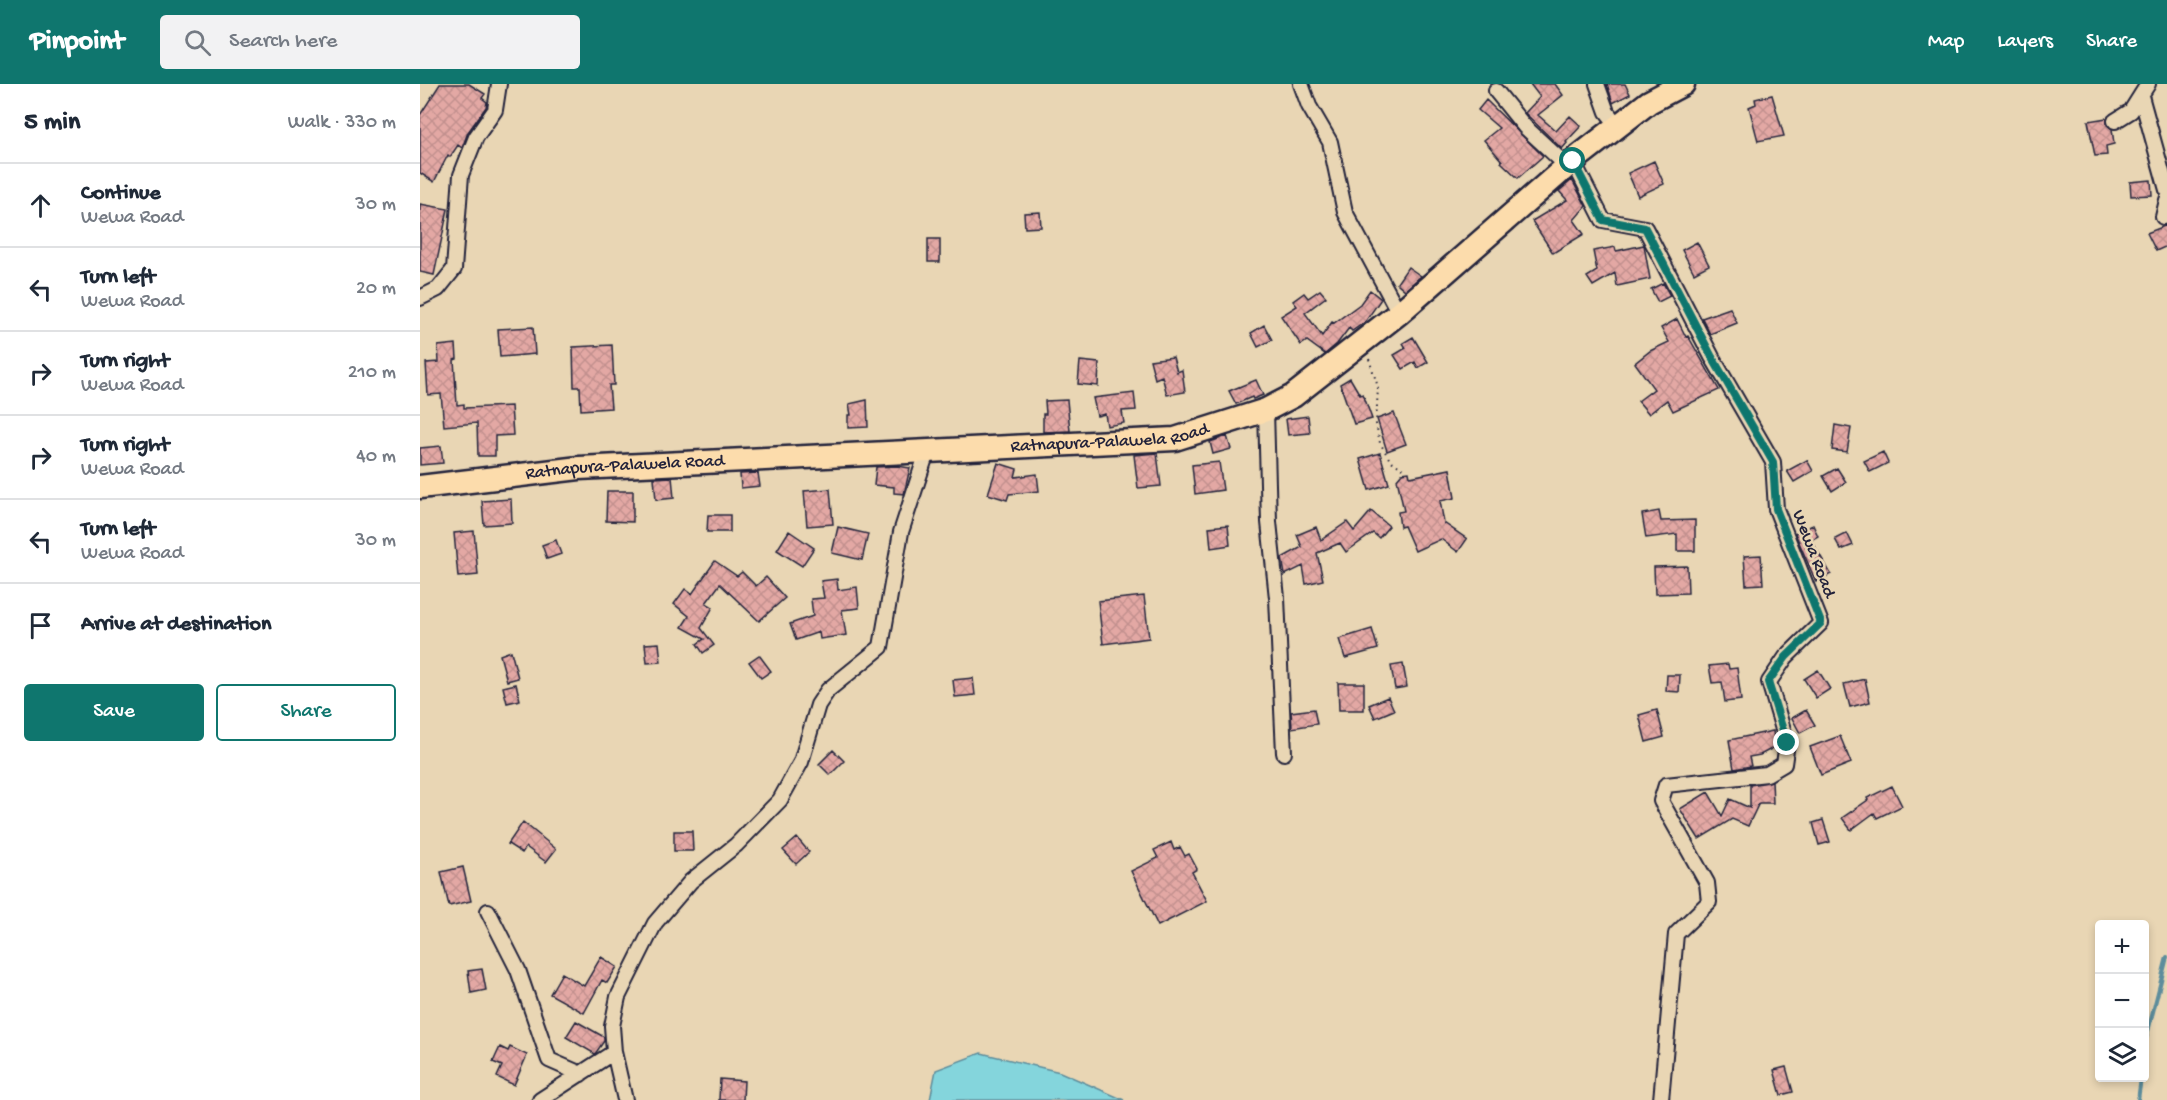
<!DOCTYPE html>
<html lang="en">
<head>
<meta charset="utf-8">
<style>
	body { margin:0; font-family:"Gochi Hand",sans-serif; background:#f2f2f3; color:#1f2937 }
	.controls { position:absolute; right:18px; bottom:18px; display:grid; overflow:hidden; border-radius:6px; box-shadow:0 3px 9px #0003 }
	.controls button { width:54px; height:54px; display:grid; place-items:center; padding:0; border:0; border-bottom:2px solid #e0e1e3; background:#fff; color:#1f2937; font:30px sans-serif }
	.stop { position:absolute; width:18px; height:18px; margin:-14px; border:4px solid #0f766e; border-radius:50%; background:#fff }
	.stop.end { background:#0f766e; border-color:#fff; box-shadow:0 2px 6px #0008 }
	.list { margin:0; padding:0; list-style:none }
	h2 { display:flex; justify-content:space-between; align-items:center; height:78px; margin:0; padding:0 24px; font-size:26px }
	h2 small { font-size:20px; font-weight:400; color:#747a83 }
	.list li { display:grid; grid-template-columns:39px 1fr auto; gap:18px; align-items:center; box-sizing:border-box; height:84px; padding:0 24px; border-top:2px solid #e0e1e3 }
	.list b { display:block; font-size:22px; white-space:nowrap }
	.list p { margin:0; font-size:20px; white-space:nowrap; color:#747a83 }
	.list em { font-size:20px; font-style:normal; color:#747a83 }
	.actions { display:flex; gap:12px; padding:18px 24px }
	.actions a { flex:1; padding:14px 0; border:2px solid #0f766e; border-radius:6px; text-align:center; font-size:21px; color:#0f766e }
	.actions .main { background:#0f766e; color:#fff }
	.icon { flex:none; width:33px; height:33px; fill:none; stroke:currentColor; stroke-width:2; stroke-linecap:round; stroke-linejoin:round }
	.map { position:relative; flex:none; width:1747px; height:1016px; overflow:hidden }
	header { display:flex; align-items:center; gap:36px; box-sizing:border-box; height:84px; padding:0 30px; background:#0f766e; color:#fff }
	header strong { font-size:28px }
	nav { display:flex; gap:33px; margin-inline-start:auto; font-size:21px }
	.search { width:420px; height:54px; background:#f2f2f3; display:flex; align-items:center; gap:15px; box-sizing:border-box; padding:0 21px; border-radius:6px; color:#747a83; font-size:22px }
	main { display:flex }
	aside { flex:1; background:#fff }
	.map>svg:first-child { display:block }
	.water { fill:#84d5dc; stroke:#5d8d9c; stroke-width:1.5 }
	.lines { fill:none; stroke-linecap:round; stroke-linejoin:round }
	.stream { stroke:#5d8d9c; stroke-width:4 }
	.building { fill:url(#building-cross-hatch); stroke:#22223b; stroke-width:1.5 }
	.minor-casing { stroke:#22223b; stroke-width:18 }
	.primary-casing { stroke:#22223b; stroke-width:27 }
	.path { stroke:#22223b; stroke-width:2; stroke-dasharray:1.5 4.5; stroke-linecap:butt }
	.minor { stroke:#e9d6b4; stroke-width:14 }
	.primary { stroke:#fcdcac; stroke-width:22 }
	.route { stroke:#0f766e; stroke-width:8 }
	.labels { text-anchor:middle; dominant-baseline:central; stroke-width:5; stroke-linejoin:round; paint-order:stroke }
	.street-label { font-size:18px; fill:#22223b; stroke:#e9d6b4 }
</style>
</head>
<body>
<header>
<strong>Pinpoint</strong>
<div class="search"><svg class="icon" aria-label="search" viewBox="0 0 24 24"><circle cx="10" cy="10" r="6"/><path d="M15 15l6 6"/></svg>Search here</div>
<nav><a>Map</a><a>Layers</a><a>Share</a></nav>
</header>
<main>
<aside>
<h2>5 min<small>Walk · 330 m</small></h2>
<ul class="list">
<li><svg class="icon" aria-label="ahead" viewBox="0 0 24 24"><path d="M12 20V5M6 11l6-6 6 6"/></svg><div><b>Continue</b><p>Wewa Road</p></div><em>30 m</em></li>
<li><svg class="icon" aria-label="left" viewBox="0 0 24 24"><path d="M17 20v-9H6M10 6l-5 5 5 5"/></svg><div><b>Turn left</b><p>Wewa Road</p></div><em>20 m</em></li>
<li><svg class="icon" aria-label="right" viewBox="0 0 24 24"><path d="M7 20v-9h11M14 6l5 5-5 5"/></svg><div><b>Turn right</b><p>Wewa Road</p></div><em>210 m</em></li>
<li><svg class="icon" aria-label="right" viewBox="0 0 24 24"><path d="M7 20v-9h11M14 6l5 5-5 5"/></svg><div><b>Turn right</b><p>Wewa Road</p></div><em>40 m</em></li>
<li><svg class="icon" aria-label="left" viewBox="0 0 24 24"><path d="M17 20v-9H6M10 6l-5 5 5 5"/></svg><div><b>Turn left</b><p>Wewa Road</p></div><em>30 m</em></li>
<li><svg class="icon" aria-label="arrive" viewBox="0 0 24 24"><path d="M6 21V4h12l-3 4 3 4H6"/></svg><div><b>Arrive at destination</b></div></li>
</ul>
<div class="actions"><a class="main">Save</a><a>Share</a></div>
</aside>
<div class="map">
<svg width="1747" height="1016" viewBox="0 0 1747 1016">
	<defs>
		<pattern id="building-cross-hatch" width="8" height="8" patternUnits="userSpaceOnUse" patternTransform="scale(1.5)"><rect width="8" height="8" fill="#e3a8a4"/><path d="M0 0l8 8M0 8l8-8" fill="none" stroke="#c2908e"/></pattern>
	</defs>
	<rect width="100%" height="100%" fill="#e9d6b4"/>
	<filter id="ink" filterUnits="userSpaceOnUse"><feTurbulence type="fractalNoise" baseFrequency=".0167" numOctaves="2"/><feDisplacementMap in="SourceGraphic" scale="12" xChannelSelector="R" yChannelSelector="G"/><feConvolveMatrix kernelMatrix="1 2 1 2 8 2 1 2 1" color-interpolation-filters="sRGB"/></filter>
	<g filter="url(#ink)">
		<!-- water -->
		<path class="water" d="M561,969L640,988L704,1016H510L516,986Z"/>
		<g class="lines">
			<!-- stream -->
			<path class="stream" d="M1724,963L1747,873
				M1718,1016L1721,994"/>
		</g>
		<!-- building -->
		<path class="building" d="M20,0H49L65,10L62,14L67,18L66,23L48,48L42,64L38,61L30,73L28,71L14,98L0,89V31Z
			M1110,0H1135L1143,11L1118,31L1136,47L1150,32L1161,42L1146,58L1147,59L1142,65L1105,29L1120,13Z
			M1187,0H1205L1210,10L1193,19Z
			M1352,11L1364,52L1338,57L1329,23L1336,20L1335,15Z
			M1066,16L1123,72L1098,94L1081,78L1082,77L1064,56L1079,44L1058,26Z
			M1687,34V41L1692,45L1694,60L1686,62L1687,71L1675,72L1668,37Z
			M1234,77L1244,100L1218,112L1208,89Z
			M1152,96L1166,122L1154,136L1164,150L1133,169L1112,137L1147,116L1139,107Z
			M1731,96L1732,111L1711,112L1710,98Z
			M0,120L28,125L14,191L0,188Z
			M620,128L621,143L605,144L604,129Z
			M1747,141V162L1736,167L1727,149Z
			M508,155H520V178H508Z
			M1277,158L1289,181L1274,189L1262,166Z
			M1224,161L1230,195L1197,202L1195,189L1173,202L1167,193L1177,187L1173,167L1195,163L1196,167Z
			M988,183L1001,192L985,206L977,199Z
			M1243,199L1250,212L1238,218L1231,205Z
			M900,206L906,213L885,229L902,252L912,238L914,239L940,220L950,206L961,215L945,238L932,247L929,244L917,260L905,270L887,257L881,261L861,232L877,222L873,217L884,209L888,214Z
			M1310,224L1317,239L1290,250L1282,234Z
			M1257,235L1266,253L1268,252L1299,306L1253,327L1247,316L1229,330L1218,317L1234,305L1215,279L1230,267L1249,258L1241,244Z
			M844,241L852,256L838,263L831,249Z
			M113,243L115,270L80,273L78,245Z
			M993,253L1008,278L998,284L995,278L983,285L974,271L986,264L983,259Z
			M36,260L37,275L34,276L37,321L44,320V324L91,322L93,351L75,352V372H58L57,339L24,342L21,310L8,311L6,279L19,278L18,262Z
			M192,261L194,301H189L191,324L161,326L160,303H154L153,263Z
			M753,273L757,288L762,286L765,308L747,311L742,292L735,295L730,276Z
			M660,277L679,279L678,302L658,300Z
			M930,294L940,311L943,310L952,335L934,340L920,300Z
			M836,296L843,311L833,315L832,313L816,320L809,307Z
			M714,309L716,326L702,327L704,339L687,342L685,330L677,332L673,314Z
			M447,316L448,343L428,344V331H431L429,320Z
			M647,316L650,347L623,348V330H626L625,317Z
			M974,329L986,360L967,367L957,335Z
			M888,332L890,349L868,351L866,335Z
			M1415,341L1431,344L1427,368L1412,366Z
			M807,352L811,365L793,370L790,358Z
			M21,362L23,379L0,381V364Z
			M1463,368L1468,379L1450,388L1444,377Z
			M737,369L741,402L718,404L714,371Z
			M960,369L969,400L949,406L940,375Z
			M1387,376L1393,387L1374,398L1367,387Z
			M799,378L803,406L775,410L772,381Z
			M578,379L597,385L595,393L617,390L619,407L589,410L587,416L568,410Z
			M477,382L490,384L484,410L474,409V403L454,401L456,383Z
			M1417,384L1426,398L1412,407L1403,392Z
			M1030,385L1035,414L1020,417L1024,439L1047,455L1038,468L1021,455L995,467L984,442L980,443L978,428L984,427L977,395L982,389L989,388L990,393Z
			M338,389L340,402L321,404L320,390Z
			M252,393L254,414L236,416L234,394Z
			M410,405L413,440L387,442L384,407Z
			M187,407H213V438L186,437Z
			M91,415L92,439L64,441L62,417Z
			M951,427L969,442L959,454L953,449L926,468L920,459L897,469L903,496L886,500L883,482L865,491L862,474L882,463L877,451L896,443L901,456L927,438L934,447Z
			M1239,427L1241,437L1275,436V467H1257V450L1226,454L1222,430Z
			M288,431H310V448H287Z
			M808,441L810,461L791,464L789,443Z
			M1393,441L1398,452L1391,456L1411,490L1396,498L1375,449Z
			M418,443L448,450L442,476L412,469Z
			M54,447L58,491L38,493L34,449Z
			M369,447L394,464L382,482L357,466Z
			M1427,449L1433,461L1421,466L1415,455Z
			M136,456L141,470L127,475L122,461Z
			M1341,471L1343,500L1326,501L1324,472Z
			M295,477L317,492L322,488L336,502L346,493L365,514L339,537L300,500L286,519L293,523L281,544L294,561L283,569L277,560L284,555L262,543L269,532L254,520L265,505L272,510Z
			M1267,482L1268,509L1235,510L1234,483Z
			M417,495L418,506L437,503L439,524L422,526L426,551L400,555L399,548L376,556L370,540L393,532L391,515L404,514L401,497Z
			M724,512L729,554L683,560L678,517Z
			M952,545L958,565L925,574L919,555Z
			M239,559L241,578L227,579L225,560Z
			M91,567L98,594L87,597L80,571Z
			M339,571L351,587L341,594L329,578Z
			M983,580L987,603L975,605L971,582Z
			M1308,580L1309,585L1317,584L1321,616L1305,618L1302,598L1292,599L1289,582Z
			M1398,586L1410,605L1396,614L1384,595Z
			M1247,591H1260L1259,608L1246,607Z
			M553,594L555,611L535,613L533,596Z
			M1445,595L1450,618L1430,623L1424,600Z
			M918,599H944V626H919Z
			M96,600L100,616L87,619L83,603Z
			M968,613L974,626L955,634L949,621Z
			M894,625L897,640L872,644L871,628Z
			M1237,626L1244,653L1226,658L1219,631Z
			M1386,626L1395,641L1380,649L1372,634Z
			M1353,647L1355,663L1340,671L1329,673L1331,682L1314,685L1309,656Z
			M1420,652L1431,679L1401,691L1390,663Z
			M413,666L424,677L410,691L399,680Z
			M1352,697L1353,719H1339L1328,742L1312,735L1279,755L1260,725L1288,708L1302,732L1310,715L1330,724V701Z
			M1472,702L1482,722L1457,734L1454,729L1431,746L1422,734L1448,716L1447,714Z
			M1403,736L1410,758L1399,761L1393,739Z
			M103,738L136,765L126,778L106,763L102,769L88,760Z
			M254,747H272L273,767H254Z
			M377,754L389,768L376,780L363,766Z
			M751,758L754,766L760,763L765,772L769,770L777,785L772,788L787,817L738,842L711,787L738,774L734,766Z
			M43,783L51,817L29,822L21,788Z
			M181,873L197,883L187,899L182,896L164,929L130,910L142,889L164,902Z
			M62,885L66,906L51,909L48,887Z
			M156,937L184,953V957L175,970L146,953Z
			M80,963L88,967L90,963L107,971L94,1001L77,993L82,982L73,978Z
			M1366,983L1373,1008L1361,1011L1354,986Z
			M300,995L324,997L323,1016H299Z"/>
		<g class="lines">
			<defs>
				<path id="minor" d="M881,0L889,22L910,58L925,128L979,229
					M1177,0L1187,28L1198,42
					M1076,7L1105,43L1147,82
					M1721,12L1747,106
					M1695,37L1711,27L1728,0
					M1153,77L1183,136L1225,144L1292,273L1353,378L1356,425L1401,539L1366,573L1349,598L1367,659L1364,680L1347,690L1246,701L1241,717L1287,799L1289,818L1256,850L1241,1016
					M1743,133L1747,116
					M0,214L18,205L34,185L41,91L56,53L75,26L79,0
					M846,326L849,438L857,514L864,669
					M68,827L98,886L129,976L161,990
					M120,1016L194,968
					M205,1016L194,968L192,942L198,913L235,839L271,797L316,761L360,716L381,678L398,621L408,606L461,563L481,448L507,368"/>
				<g id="primary">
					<path id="s1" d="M0,403L159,384L755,355L846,326L873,312L979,229L1153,77L1229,18L1263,0"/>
				</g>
			</defs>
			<!-- minor casing -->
			<use href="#minor" class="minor-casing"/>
			<!-- primary casing -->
			<use href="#primary" class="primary-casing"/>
			<!-- path -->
			<path class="path" d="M949,275L958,303L956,340L960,359L970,376L986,387"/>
			<!-- minor -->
			<use href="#minor" class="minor"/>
			<!-- primary -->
			<use href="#primary" class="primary"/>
		</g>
	</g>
	<g class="lines" filter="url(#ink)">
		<!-- route -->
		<path class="route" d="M1153,77L1183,136L1225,144L1292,273L1353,378L1356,425L1401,539L1366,573L1348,598L1367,659"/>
	</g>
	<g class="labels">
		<!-- street labels -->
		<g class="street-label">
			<text stroke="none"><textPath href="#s1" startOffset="692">Ratnapura-Palawela Road</textPath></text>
			<text stroke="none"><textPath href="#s1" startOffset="206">Ratnapura-Palawela Road</textPath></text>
			<text transform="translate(1393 470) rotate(69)">Wewa Road</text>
		</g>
	</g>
</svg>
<div class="controls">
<button>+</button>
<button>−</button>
<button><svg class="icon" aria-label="layers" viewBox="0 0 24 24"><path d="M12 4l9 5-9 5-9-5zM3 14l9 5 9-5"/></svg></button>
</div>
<div class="stop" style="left:1153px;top:77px"></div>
<div class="stop end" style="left:1367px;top:659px"></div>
</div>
</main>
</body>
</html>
